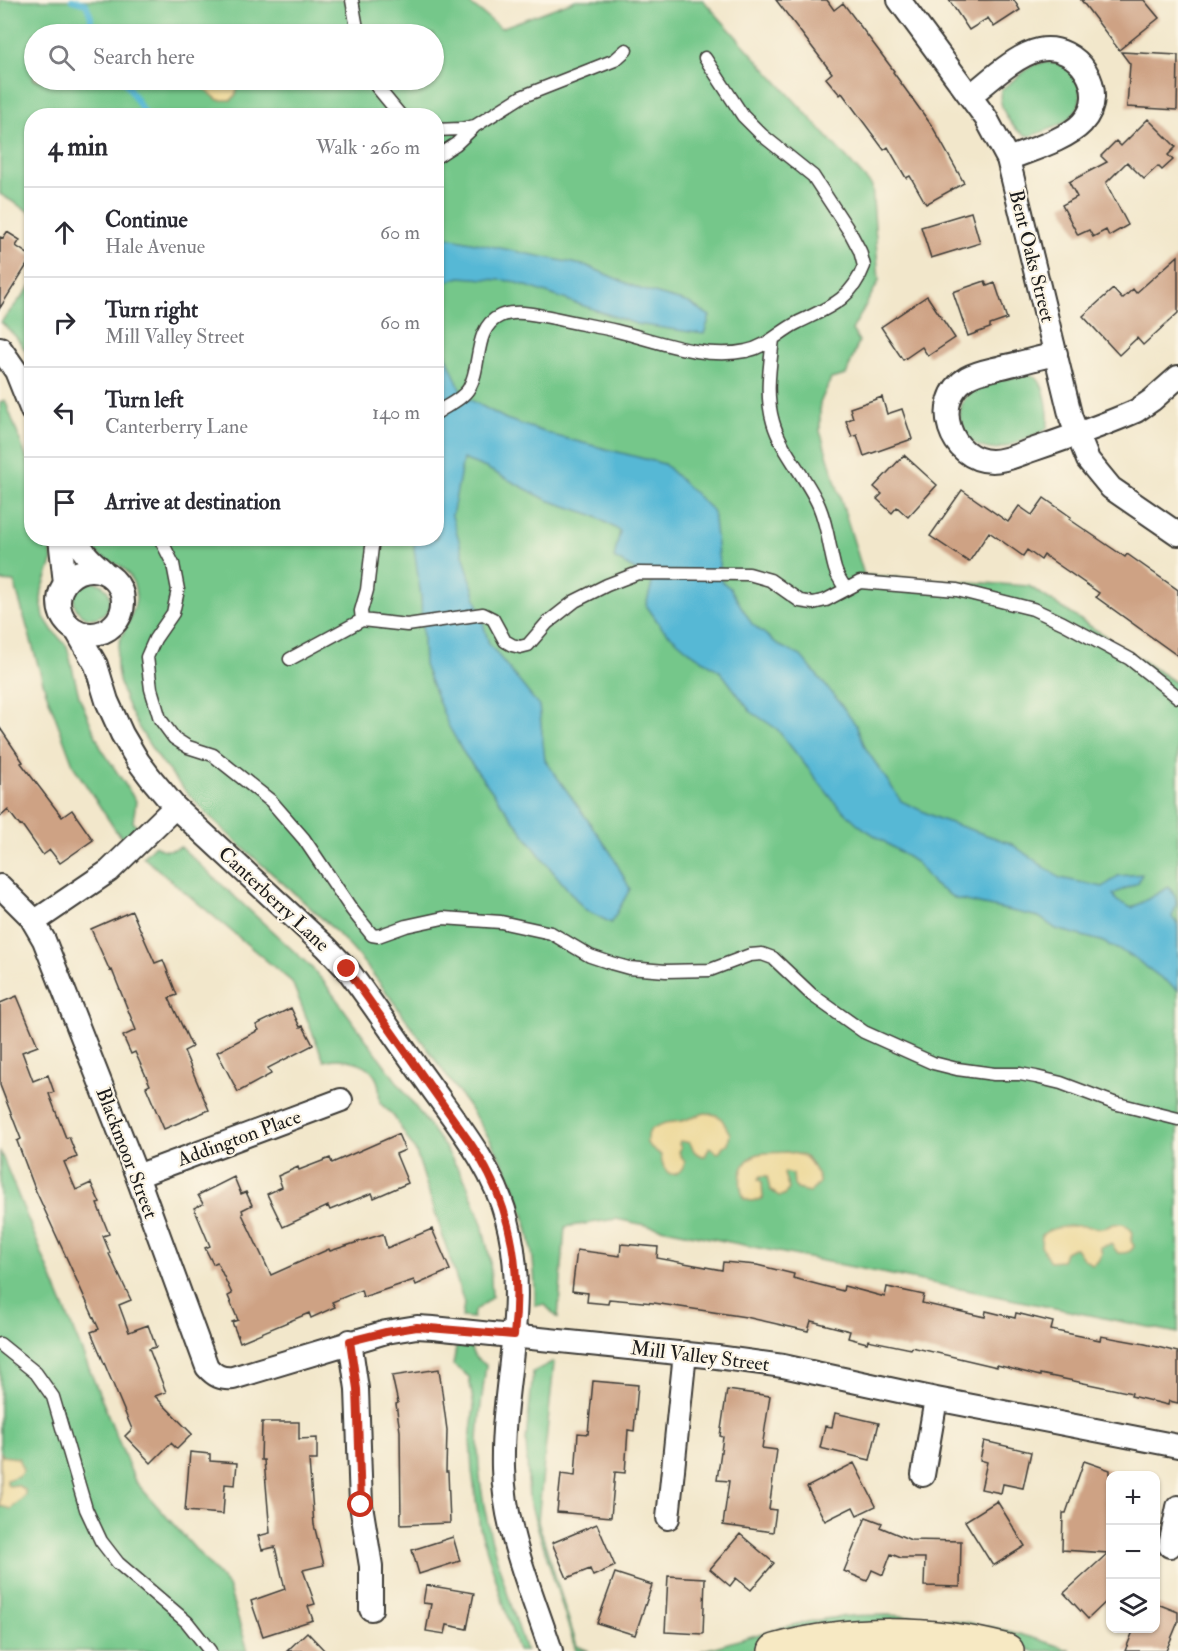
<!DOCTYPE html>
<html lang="en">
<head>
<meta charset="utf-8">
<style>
	body { margin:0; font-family:"IM FELL Double Pica",serif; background:#f2f2f3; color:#2b2b33 }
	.controls { position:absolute; right:18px; bottom:18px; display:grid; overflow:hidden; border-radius:12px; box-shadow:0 2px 4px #0004 }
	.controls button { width:54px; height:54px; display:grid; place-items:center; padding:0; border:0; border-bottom:2px solid #e1e1e2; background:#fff; color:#2b2b33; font:30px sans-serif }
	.stop { position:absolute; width:18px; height:18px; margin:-14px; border:4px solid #c8321e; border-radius:50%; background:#fff }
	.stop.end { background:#c8321e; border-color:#fff; box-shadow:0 2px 6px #0008 }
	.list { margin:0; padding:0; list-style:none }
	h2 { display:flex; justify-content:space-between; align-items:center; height:78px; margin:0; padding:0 24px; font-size:26px }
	h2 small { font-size:20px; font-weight:400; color:#7c7c81 }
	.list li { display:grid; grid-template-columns:39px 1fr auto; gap:18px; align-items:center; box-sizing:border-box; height:90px; padding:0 24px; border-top:2px solid #e1e1e2 }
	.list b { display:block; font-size:22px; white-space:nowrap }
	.list p { margin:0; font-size:20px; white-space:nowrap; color:#7c7c81 }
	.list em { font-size:20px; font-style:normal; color:#7c7c81 }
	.icon { flex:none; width:33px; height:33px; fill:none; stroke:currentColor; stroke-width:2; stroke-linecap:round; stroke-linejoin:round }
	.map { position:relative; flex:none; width:1178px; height:1651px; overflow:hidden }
	.search { position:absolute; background:#fff; box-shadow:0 2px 4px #0004; left:24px; top:24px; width:420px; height:66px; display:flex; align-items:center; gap:15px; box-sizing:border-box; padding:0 21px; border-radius:33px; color:#7c7c81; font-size:22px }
	.panel { position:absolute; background:#fff; box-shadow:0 2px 4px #0004; left:24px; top:108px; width:420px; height:438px; border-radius:24px }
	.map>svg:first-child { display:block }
	.green { fill:#74c78a; stroke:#487253; stroke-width:1.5; fill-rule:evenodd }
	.sand { fill:#eeda9e; stroke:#857b5d; stroke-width:1.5 }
	.water { fill:#56b8d5; stroke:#396a78; stroke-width:1.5 }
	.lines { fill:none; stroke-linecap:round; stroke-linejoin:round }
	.stream { stroke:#56b8d5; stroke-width:6 }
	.building { fill:#cea284 }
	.lane-casing { stroke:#3c3a36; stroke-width:15 }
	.street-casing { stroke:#3c3a36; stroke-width:26 }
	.secondary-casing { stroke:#3c3a36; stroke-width:36 }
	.lane { stroke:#fff; stroke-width:12 }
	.street { stroke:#fff; stroke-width:22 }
	.secondary { stroke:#f7e9c3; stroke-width:33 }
	.route { stroke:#c8321e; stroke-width:8 }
	.labels { text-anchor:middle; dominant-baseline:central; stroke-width:4.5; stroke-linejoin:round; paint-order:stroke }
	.street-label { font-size:20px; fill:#1c1c1c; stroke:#fcf5e5 }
</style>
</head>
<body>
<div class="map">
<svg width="1178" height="1651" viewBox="0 0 1178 1651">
	<rect width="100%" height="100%" fill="#fcf5e5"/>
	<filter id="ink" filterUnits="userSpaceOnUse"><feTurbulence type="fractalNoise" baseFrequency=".0167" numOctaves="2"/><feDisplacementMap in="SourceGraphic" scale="12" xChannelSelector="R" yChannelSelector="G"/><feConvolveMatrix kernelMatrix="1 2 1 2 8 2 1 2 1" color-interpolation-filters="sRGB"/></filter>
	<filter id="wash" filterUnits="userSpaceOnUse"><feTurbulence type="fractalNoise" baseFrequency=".008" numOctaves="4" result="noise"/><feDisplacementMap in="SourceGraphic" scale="24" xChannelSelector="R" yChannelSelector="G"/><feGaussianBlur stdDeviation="1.35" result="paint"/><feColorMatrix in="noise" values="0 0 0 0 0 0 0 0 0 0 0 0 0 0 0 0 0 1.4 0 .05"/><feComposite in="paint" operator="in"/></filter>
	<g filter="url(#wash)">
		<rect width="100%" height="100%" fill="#f2e7cb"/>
		<!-- green -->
		<path class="green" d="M0,0H465L501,28L576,0H703L872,186L879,281L852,330L859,341L846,375L831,379L820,403V431L864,575L1029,586L1178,684V1333L616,1219L565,1227L558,1318L545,1305H535C538,1191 486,1132 424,1044C395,1005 369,964 334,930C273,870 193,814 147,741C132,718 114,683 117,654C119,626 149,605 129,575C123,565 113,563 103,558C98,555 93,549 89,545L93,544L92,538H436V116H32L31,213L0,194ZM34,34H434V80H34Z
			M1044,62C1050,62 1056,62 1062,65C1081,74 1087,101 1072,116C1062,127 1044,131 1030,136C1013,134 997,106 1001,90L1033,65Z
			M31,286V358L16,337L1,322Z
			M1027,374C1032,376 1036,376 1039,381C1046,390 1050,417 1047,428L1042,432C1028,437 1003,451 989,449C960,445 949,407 973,390C987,380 1011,378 1027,374Z
			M5,400L31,470L32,538L50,539L52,562L42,590L41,600L44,617L53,631L67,646L79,696L101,748L136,801L133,822L138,827L124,839L116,831L74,767L45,689L14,582L0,581V402Z
			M74 600a18 18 0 1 1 36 0a18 18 0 1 1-36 0Z
			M155,845C164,853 171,850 181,847L311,967L324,982L444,1146L466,1182L482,1224L490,1259L492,1297L474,1312L473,1318L462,1317L464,1303L416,1152L393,1115L380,1103C379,1097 380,1089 378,1083C371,1061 343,1056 324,1061L292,982L143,857Z
			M0,1151L135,1481L228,1586L248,1651H0Z
			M457,1342L471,1344C470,1355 478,1359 486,1365C483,1392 478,1420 478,1447C479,1518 505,1584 526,1651H518L480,1528L472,1471L470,1440L474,1407L469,1377L453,1365Z
			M552,1362L554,1363L538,1521L577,1646L589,1651H576L529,1500L526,1440L533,1372Z
			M886,1615C955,1618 1005,1626 1071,1651H1033L1010,1644L790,1639L747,1651H701C746,1638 792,1622 839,1617C854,1615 870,1615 886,1615Z"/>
		<!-- sand -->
		<path class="sand" d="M194,80H231L237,88L236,94L232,100H218Z
			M705,1113C725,1115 721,1120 730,1134L728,1144L723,1146L720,1152L717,1153L710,1147L705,1156C696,1156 693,1150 690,1143L680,1141L679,1144L681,1148L679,1152L685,1163C676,1183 662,1174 661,1155C650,1145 641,1147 651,1129L665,1123L682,1121Z
			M786,1152C793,1153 800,1154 805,1157C810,1160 812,1164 814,1169C821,1181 822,1183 810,1192L797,1189L794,1185L793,1174L785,1172L784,1174L789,1189L784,1195L779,1196L770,1190L767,1176H761L758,1179L762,1182L763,1199L751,1201L744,1199C738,1183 738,1161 758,1154C767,1152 777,1153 786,1152Z
			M1113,1224C1122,1223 1128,1224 1133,1233L1131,1241L1134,1246C1131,1253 1125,1253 1118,1253L1111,1244L1100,1247L1102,1253L1098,1261L1092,1265L1082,1257L1076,1248H1073L1065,1252L1062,1261L1050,1262L1041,1246L1042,1235C1050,1227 1073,1225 1085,1226C1096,1227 1102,1231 1113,1224Z
			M0,1452L2,1456L18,1458L23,1470L20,1475L7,1480V1483L9,1486L17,1485L25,1490V1496L11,1509L0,1506Z"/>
		<!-- water -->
		<path class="water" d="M437,235L587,266L640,289L689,303L710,316L704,334L636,324L512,281L460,277L437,285Z
			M437,333L463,396L506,419L556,436L664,464L713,511L721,581L730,588L752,624L780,646L801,656L836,698L856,725L866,749L901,801L939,819L1010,843L1060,878L1103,887L1118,876L1142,874L1138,883L1113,894L1117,901L1132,908L1169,887C1178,899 1178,903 1172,917L1178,925V990L1131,956L1101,941L1056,929L1039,917L956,899L934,885L917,863L860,826L836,804L777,729L750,711L721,672L689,651L662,628L646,605L653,580L614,558L620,531L593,515L547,500L486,468L463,459L452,516L489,644L539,706L545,760L611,853L630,889L611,923L584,909L545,862L465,755L448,725L424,665L421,597L414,548L415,539L436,538Z"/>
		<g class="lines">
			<!-- stream -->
			<path class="stream" d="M72,0L86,4L91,17L90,34
				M124,80L146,116"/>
		</g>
		<g id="blocks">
			<!-- building -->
			<path class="building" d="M776,0H827L834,10L843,3L894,71L893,72L932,126L964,183L926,204L910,176L906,178L888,147L884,150L842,93L840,95L826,78L832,73Z
				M949,0H1014L1020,10L994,27L988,18L969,30Z
				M1081,0H1144L1159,18L1119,50Z
				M1121,52L1178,55L1177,110L1127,107L1130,64Z
				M1148,119L1176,147L1168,155L1173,160L1162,170L1158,166L1144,179L1127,162L1106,183L1128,225L1109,236L1106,230L1093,237L1089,230L1078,235L1062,205L1077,197L1069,182L1107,162L1101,156L1116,141L1121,146Z
				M971,212L980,243L931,258L921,227Z
				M7,232L20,240L16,246L32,257L0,308V237L3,238Z
				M1178,256V313L1143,345L1137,338L1119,355L1083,316L1113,289L1122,299L1133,289L1136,293Z
				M985,281L987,286L995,283L1007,319L990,325V328L968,336L953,292Z
				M927,296L955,338L928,356L922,347L903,360L881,327Z
				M882,397L887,414L902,409L912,439L864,456L857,435L852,437L846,421L853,418L850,408Z
				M904,455L937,485L908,517L897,507L892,513L877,499L882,494L874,487Z
				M962,490L1008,522L1019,506L1032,515L1044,498L1071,517L1069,519L1125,557L1127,554L1178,590V656L1096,597L1099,593L1044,555L1041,560L1027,550L1023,556L989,532L969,562L930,536Z
				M0,728L23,762L21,763L62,817L72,810L93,840L60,863L50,850L43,855L22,825L20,826L8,810L0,817Z
				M132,911L155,963L163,960L177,995L169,998L192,1047L184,1051L209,1110L164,1129L146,1087L150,1085L135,1052L131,1054L123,1036L136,1030L112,970L110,971L91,929Z
				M17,996L38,1046L22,1052L33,1081L48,1075L54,1092L49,1094L66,1138L69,1137L77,1157L64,1162L76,1190L91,1183L100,1203L97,1204L109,1234L103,1236L110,1253L109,1254L131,1300L119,1305L129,1332L148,1325L156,1347L149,1349L166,1392L155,1396L192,1434L177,1449L171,1443L151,1463L125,1436L132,1429L91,1332L99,1329L35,1189L17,1141L21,1139L0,1085V1003Z
				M291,1008L300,1027L303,1026L313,1045L268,1068L271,1074L238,1092L217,1052L259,1030L256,1025Z
				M398,1134L405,1150L396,1154L408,1183L374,1198L372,1193L330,1210L328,1206L283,1227L267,1194L282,1187L278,1176L298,1167L299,1170L330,1158L332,1163Z
				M234,1177L241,1194L246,1192L252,1205L242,1210L243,1213L242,1214L271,1275L329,1249L330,1251L383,1234L387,1248L432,1229L450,1270L416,1285L414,1280L363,1297L361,1290L332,1302L335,1307L311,1318L309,1313L240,1342L232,1322L238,1320L228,1296L232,1294L217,1262L213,1264L205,1248L210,1246L194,1208L203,1204L198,1195Z
				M621,1244L658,1247L657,1258L722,1270L723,1262L757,1265L794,1274L793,1278L843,1291L844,1286L885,1297L887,1287L924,1295L922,1303L985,1317L986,1311L1015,1318L1016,1313L1053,1322L1051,1330L1100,1340L1101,1336L1145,1344L1178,1352V1403L1169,1401L1168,1405L1131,1396L1132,1393L1040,1374V1376L997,1365V1367L912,1347L911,1349L868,1340L867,1343L848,1338L850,1331L811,1321L808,1331L746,1317L654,1303L609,1299L608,1304L587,1302L588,1293L572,1291L577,1250L620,1256Z
				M439,1369L447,1430L446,1472H448L450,1523L401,1525L400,1431L396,1404L398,1403L392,1376Z
				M593,1381L638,1385L634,1431L628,1430L625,1473L615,1472L611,1517L557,1512L561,1474L575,1476L578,1433L588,1434Z
				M727,1390L770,1396L762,1448L777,1450L769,1509L776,1510L773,1532L723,1525L729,1481L717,1480L723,1437L720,1436Z
				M835,1413L879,1423L870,1460L820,1448L825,1426L832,1427Z
				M262,1422H299V1439L317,1438V1460H309L314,1525L324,1565L303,1570L315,1604L308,1606L313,1620L263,1636L251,1601L285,1589L275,1547L262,1550L258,1536L270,1533L264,1460H261Z
				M984,1441L1031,1452L1023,1488L1003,1484L1001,1493L981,1489L987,1462L980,1460Z
				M190,1452L210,1454V1461L237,1463L235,1485L225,1484L223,1514L185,1511Z
				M1084,1461L1110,1470V1598L1088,1619L1064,1593L1108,1553L1062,1550L1063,1513H1066Z
				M854,1463L876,1506L857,1515L853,1507L825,1521L807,1487Z
				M997,1501L1025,1546L993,1566L965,1521Z
				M866,1517L882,1523L880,1527L911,1540L961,1541L960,1587L924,1586L925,1558H901L891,1554L883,1575L872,1570L867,1581L844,1571Z
				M597,1524L615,1566L593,1576L590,1569L567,1578L552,1543Z
				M740,1534L774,1563L751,1590L736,1578L730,1586L710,1569Z
				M453,1537L460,1561L419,1574L412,1550Z
				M615,1573L652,1585L635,1635L597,1623Z
				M668,1576L705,1578L703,1634L665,1632Z
				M426,1585L474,1593L467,1629L447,1625L445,1634L426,1631L431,1604L423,1603Z
				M1155,1603L1178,1612V1622L1166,1651H1125L1134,1629H1155Z
				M307,1632L325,1651H287Z"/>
		</g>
	</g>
	<g filter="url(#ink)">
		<use href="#blocks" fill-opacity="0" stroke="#3c3a36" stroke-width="1.5"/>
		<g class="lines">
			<defs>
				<path id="lane" d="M352,0L358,34
					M374,80L377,87L401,116
					M436,130L460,129L475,126L521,97L615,60L626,50
					M436,157L456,144L473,128
					M773,339C770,366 765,395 773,422C781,451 807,478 819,506C828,527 829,548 835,569C837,576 842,583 846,589
					M436,413C446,406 463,399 469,388C482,367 473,328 500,316C516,309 538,315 554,318C575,323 596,326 617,331C657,341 704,360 746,351C767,347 779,332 797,323C827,308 851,301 864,266L860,251L851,234L813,176L762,135L743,116L705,58
					M160,538L173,564L178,590L173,613L155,639L147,657L151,689L160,719L174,738L188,747L213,755L271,801L304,839L352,910L372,935L378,936L406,926L443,918L501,922L551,933L590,956L611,963L629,968L666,971L710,970L750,955L762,954L773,958L812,995L864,1032L933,1063L957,1069L994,1074H1020L1036,1077L1061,1083L1114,1103L1178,1119
					M362,620L361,611L367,590L373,538
					M290,659L362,620L407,625L483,614L493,619L505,641L512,645L520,647L528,645L547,623L575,601L607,585L638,573L749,574L770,580L800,601L813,603L826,600L860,582L957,590L1033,609L1063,623L1130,659L1178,697
					M0,1344L36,1373L53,1397L86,1509L101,1541L118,1563L187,1622L210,1651"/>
				<path id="street" d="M899,0L986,118L1008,159L1071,418L1088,460L1111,488L1178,534
					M970,96C989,81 1016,55 1039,50C1078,42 1111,92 1082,123C1066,140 1030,150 1008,159
					M0,348L16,371L32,411
					M1056,354C1038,358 1020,363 1002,367C991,370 977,372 967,378C930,401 950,461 992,461C1006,461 1020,454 1032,450C1067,438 1102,426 1136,411L1152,400L1178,377
					M60,538L65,583
					M78,538C81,553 92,561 103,571
					M59 602a32 32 0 1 1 64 0a32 32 0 1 1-64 0Z
					M76,630L96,665L107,701L122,734L138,761L150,777L175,807L326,947L347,969C374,1005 399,1043 426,1080C457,1124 493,1166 507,1220C530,1306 501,1383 503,1468C504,1531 532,1592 551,1651
					M0,886L30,916L44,940L137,1176L207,1367C215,1376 221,1379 233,1378L386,1332L417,1327L433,1328L717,1357L783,1366L936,1399L1178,1446
					M34,922L109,871L175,807
					M137,1176L341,1100
					M350,1341L357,1389L361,1505L371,1566V1609
					M923,1475L936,1399
					M668,1518L685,1353
					M1170,1546L1178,1507"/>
				<path id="secondary" d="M775,1651C850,1630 932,1631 1007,1651"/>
			</defs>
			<!-- lane casing -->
			<use href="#lane" class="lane-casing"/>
			<!-- street casing -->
			<use href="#street" class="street-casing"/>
			<!-- secondary casing -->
			<use href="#secondary" class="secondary-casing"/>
			<!-- lane -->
			<use href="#lane" class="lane"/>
			<!-- street -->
			<use href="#street" class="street"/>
			<!-- secondary -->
			<use href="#secondary" class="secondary"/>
		</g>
	</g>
	<g class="lines" filter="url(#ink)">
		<!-- route -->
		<path class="route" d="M347,969L471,1144C510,1201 522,1267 514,1335L417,1327L386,1332L350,1341L357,1389L361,1505"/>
	</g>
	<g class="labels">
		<!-- street labels -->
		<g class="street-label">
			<text transform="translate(1032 256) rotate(76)">Bent Oaks Street</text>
			<text transform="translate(274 899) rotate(43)">Canterberry Lane</text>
			<text transform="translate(239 1138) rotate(-20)">Addington Place</text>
			<text transform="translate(127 1153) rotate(69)">Blackmoor Street</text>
			<text transform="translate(700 1356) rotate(7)">Mill Valley Street</text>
		</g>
	</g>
</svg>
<div class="controls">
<button>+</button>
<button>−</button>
<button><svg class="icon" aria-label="layers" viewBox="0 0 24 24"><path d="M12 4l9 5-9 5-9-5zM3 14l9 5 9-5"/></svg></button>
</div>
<div class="stop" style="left:361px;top:1505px"></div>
<div class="stop end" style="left:347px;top:969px"></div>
<div class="search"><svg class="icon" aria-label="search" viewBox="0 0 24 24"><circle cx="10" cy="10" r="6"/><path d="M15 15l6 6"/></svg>Search here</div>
<section class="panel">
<h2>4 min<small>Walk · 260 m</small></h2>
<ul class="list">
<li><svg class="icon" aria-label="ahead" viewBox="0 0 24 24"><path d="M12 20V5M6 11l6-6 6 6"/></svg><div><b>Continue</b><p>Hale Avenue</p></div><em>60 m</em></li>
<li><svg class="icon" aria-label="right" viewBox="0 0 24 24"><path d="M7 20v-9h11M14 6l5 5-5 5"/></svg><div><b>Turn right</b><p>Mill Valley Street</p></div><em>60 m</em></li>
<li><svg class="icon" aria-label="left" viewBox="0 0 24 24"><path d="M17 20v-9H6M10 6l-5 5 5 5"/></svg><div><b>Turn left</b><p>Canterberry Lane</p></div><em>140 m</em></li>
<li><svg class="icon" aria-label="arrive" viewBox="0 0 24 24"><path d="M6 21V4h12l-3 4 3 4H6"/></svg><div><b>Arrive at destination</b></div></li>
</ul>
</section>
</div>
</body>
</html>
